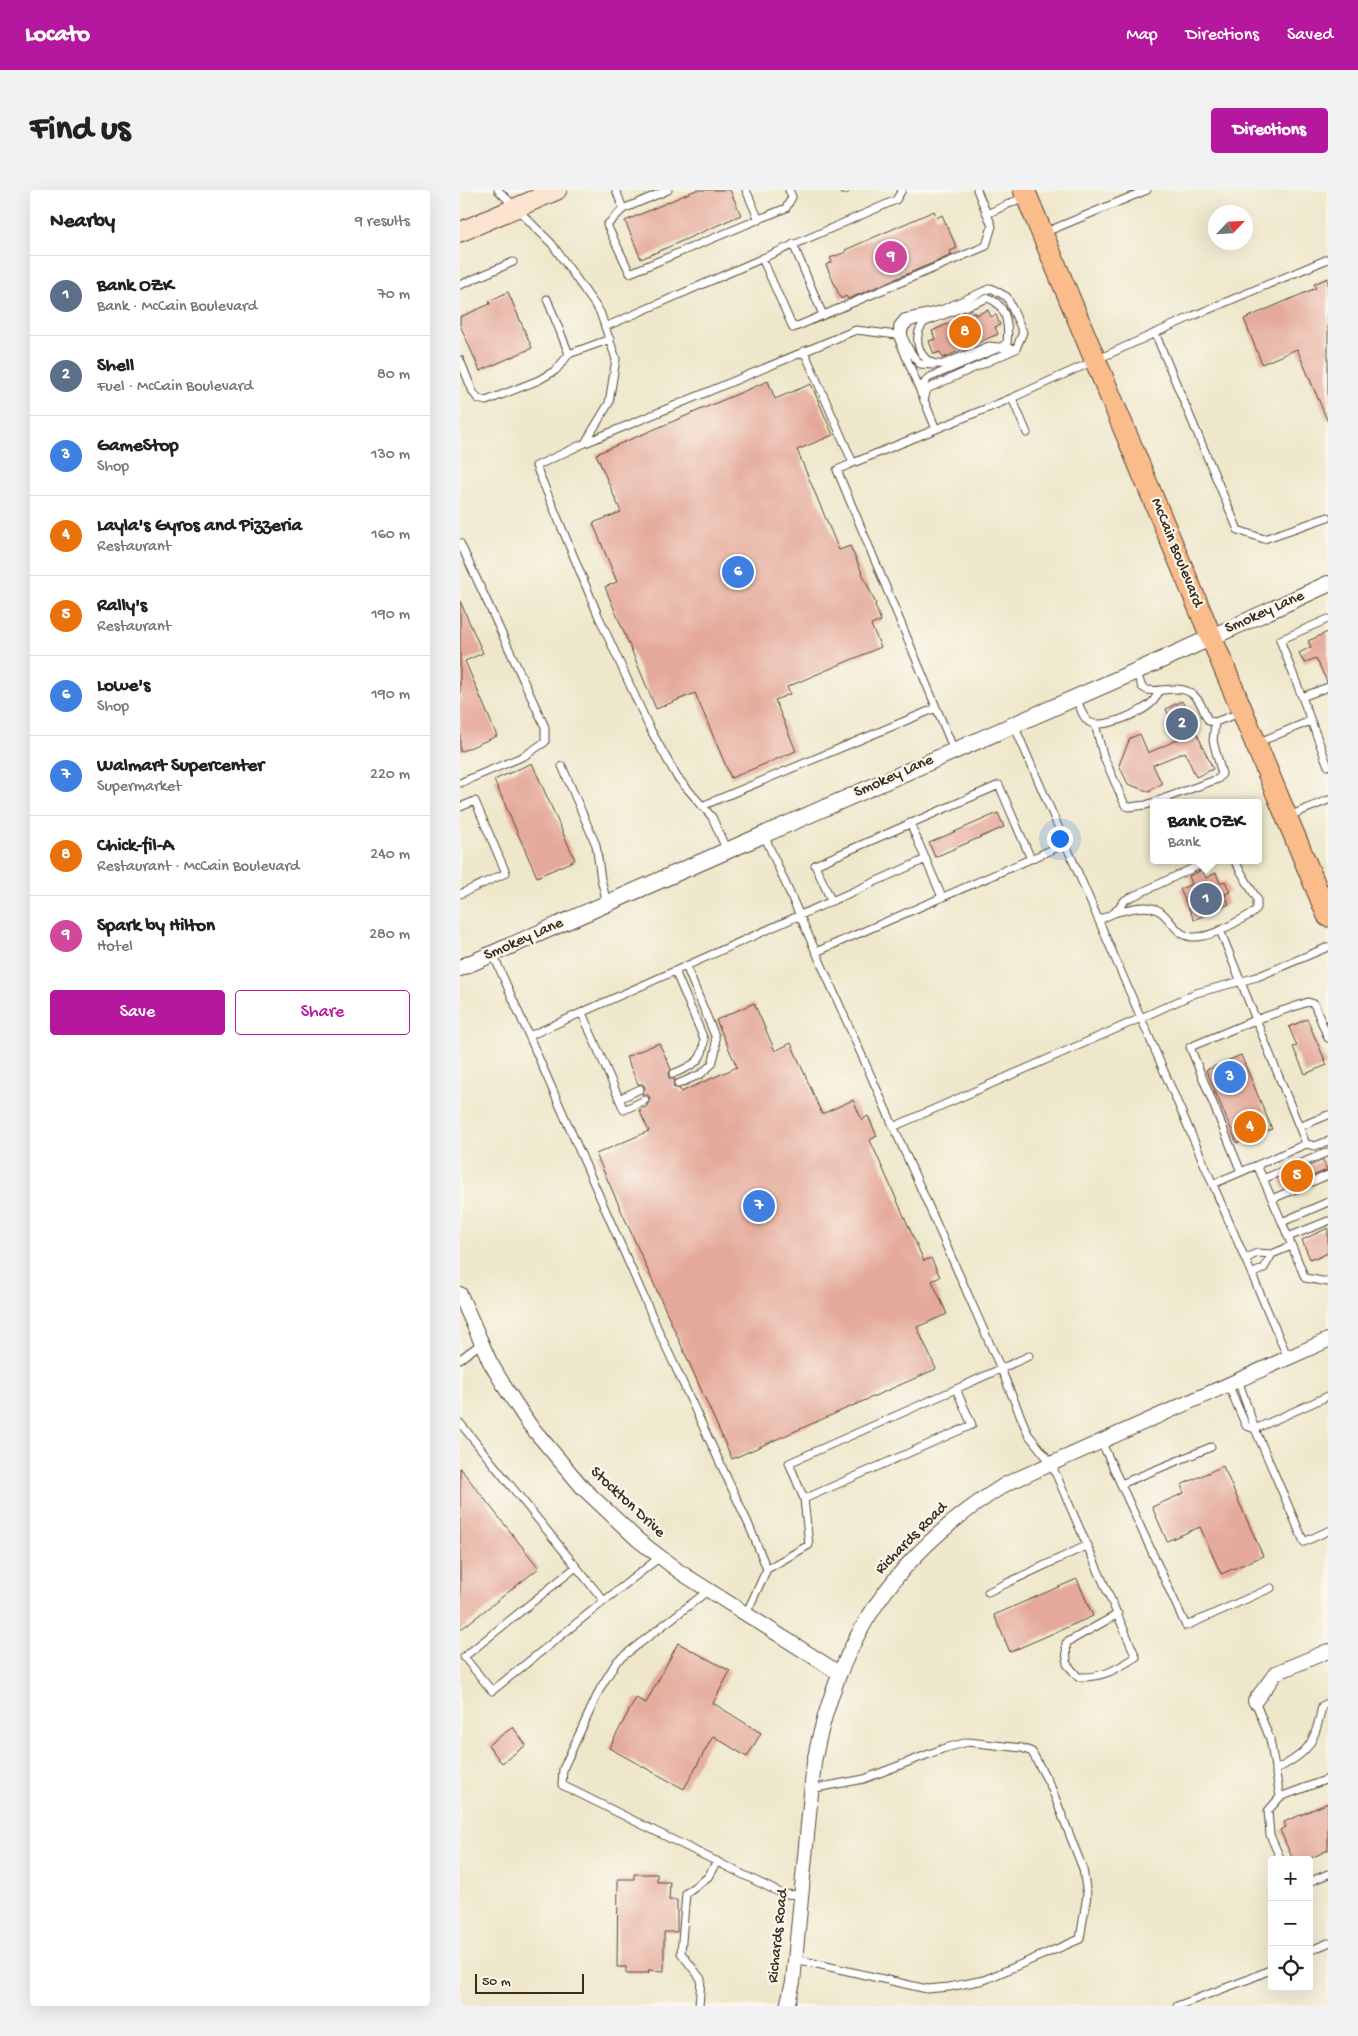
<!DOCTYPE html>
<html lang="en">
<head>
<meta charset="utf-8">
<style>
	body { margin:0; font-family:"Gochi Hand",sans-serif; background:#f2f2f2; color:#222 }
	.controls { position:absolute; right:15px; bottom:15px; display:grid; overflow:hidden; border-radius:5px; box-shadow:0 5px 20px #0002 }
	.controls button { width:45px; height:45px; display:grid; place-items:center; padding:0; border:0; border-bottom:1px solid #e0e0e0; background:#fff; color:#222; font:25px sans-serif }
	.compass { position:absolute; left:748px; top:15px; width:45px; height:45px; border-radius:50%; background:#fff; box-shadow:0 5px 20px #0002; rotate:65deg }
	.scale { position:absolute; left:15px; bottom:12px; width:109px; box-sizing:border-box; padding-left:5px; border:2px solid #3b2a1e; border-top:0; font-size:14px; line-height:18px; white-space:nowrap; color:#3b2a1e; -webkit-text-stroke:4px #fbf7ec; paint-order:stroke }
	.you { position:absolute; left:599px; top:648px; width:18px; height:18px; margin:-12px; border:4px solid #fff; border-radius:50%; background:#1a73e8; box-shadow:0 0 0 8px #1a73e833 }
	.badge { display:grid; place-items:center; width:32px; height:32px; border-radius:50%; background:#b5179e; color:#fff; font-size:16px; font-weight:700 }
	.pin { position:absolute; translate:-50% -50%; border:2px solid #fff; box-shadow:0 1px 5px #0006 }
	.popup { position:absolute; left:690px; top:609px; width:112px; height:65px; box-sizing:border-box; display:grid; place-content:center; border-radius:5px; background:#fff; filter:drop-shadow(0 1px 4px #0005); font-size:16px; white-space:nowrap; color:#767676 }
	.popup b { font-size:19px; color:#222 }
	.popup::after { content:''; position:absolute; left:50%; top:100%; margin-left:-10px; border:10px solid transparent; border-top-color:#fff }
	.list { margin:0; padding:0; list-style:none }
	h2 { display:flex; justify-content:space-between; align-items:center; height:65px; margin:0; padding:0 20px; font-size:21px }
	h2 small { font-size:16px; font-weight:400; color:#767676 }
	.list li { display:grid; grid-template-columns:32px 1fr auto; gap:15px; align-items:center; box-sizing:border-box; height:80px; padding:0 20px; border-top:1px solid #e0e0e0 }
	.list b { display:block; font-size:19px; white-space:nowrap }
	.list p { margin:0; font-size:16px; white-space:nowrap; color:#767676 }
	.list em { font-size:16px; font-style:normal; color:#767676 }
	.actions { display:flex; gap:10px; padding:15px 20px }
	.actions a { flex:1; padding:11px 0; border:1px solid #b5179e; border-radius:5px; text-align:center; font-size:18px; color:#b5179e }
	.actions .main { background:#b5179e; color:#fff }
	.icon { flex:none; width:28px; height:28px; fill:none; stroke:currentColor; stroke-width:2; stroke-linecap:round; stroke-linejoin:round }
	.map { position:relative; flex:none; width:868px; height:1816px; overflow:hidden; border-radius:5px }
	header { display:flex; align-items:center; gap:30px; box-sizing:border-box; height:70px; padding:0 25px; background:#b5179e; color:#fff }
	header strong { font-size:24px }
	nav { display:flex; gap:28px; margin-inline-start:auto; font-size:18px }
	.intro { display:flex; align-items:center; justify-content:space-between; box-sizing:border-box; height:120px; padding:0 30px }
	h1 { margin:0; font-size:35px }
	.button { padding:12px 22px; border-radius:5px; background:#b5179e; color:#fff; font-size:18px; font-weight:700 }
	main { display:flex; gap:30px; padding:0 30px }
	aside { flex:1; background:#fff; border-radius:5px; box-shadow:0 5px 20px #0002 }
	.map>svg:first-child { display:block }
	.building { fill:#e4a99a }
	.lines { fill:none; stroke-linecap:round; stroke-linejoin:round }
	.service-casing { stroke:#564638; stroke-width:9 }
	.minor-casing { stroke:#564638; stroke-width:16 }
	.tertiary-casing { stroke:#564638; stroke-width:18 }
	.secondary-casing { stroke:#564638; stroke-width:21 }
	.primary-casing { stroke:#564638; stroke-width:23 }
	.service { stroke:#fff; stroke-width:7 }
	.minor { stroke:#fff; stroke-width:14 }
	.tertiary { stroke:#fff; stroke-width:16 }
	.secondary { stroke:#fde4d1; stroke-width:19 }
	.primary { stroke:#fabc8b; stroke-width:21 }
	.labels { text-anchor:middle; dominant-baseline:central; stroke-width:4.5; stroke-linejoin:round; paint-order:stroke }
	.street-label { font-size:16px; fill:#3b2a1e; stroke:#fbf7ec }
</style>
</head>
<body>
<header>
<strong>Locato</strong>
<nav><a>Map</a><a>Directions</a><a>Saved</a></nav>
</header>
<div class="intro"><h1>Find us</h1><a class="button">Directions</a></div>
<main>
<aside>
<h2>Nearby<small>9 results</small></h2>
<ul class="list">
<li><span class="badge" style="background:#5c6f8a">1</span><div><b>Bank OZK</b><p>Bank · McCain Boulevard</p></div><em>70 m</em></li>
<li><span class="badge" style="background:#5c6f8a">2</span><div><b>Shell</b><p>Fuel · McCain Boulevard</p></div><em>80 m</em></li>
<li><span class="badge" style="background:#3f7fe0">3</span><div><b>GameStop</b><p>Shop</p></div><em>130 m</em></li>
<li><span class="badge" style="background:#e8710a">4</span><div><b>Layla's Gyros and Pizzeria</b><p>Restaurant</p></div><em>160 m</em></li>
<li><span class="badge" style="background:#e8710a">5</span><div><b>Rally's</b><p>Restaurant</p></div><em>190 m</em></li>
<li><span class="badge" style="background:#3f7fe0">6</span><div><b>Lowe's</b><p>Shop</p></div><em>190 m</em></li>
<li><span class="badge" style="background:#3f7fe0">7</span><div><b>Walmart Supercenter</b><p>Supermarket</p></div><em>220 m</em></li>
<li><span class="badge" style="background:#e8710a">8</span><div><b>Chick-fil-A</b><p>Restaurant · McCain Boulevard</p></div><em>240 m</em></li>
<li><span class="badge" style="background:#d1479c">9</span><div><b>Spark by Hilton</b><p>Hotel</p></div><em>280 m</em></li>
</ul>
<div class="actions"><a class="main">Save</a><a>Share</a></div>
</aside>
<div class="map">
<svg width="868" height="1816" viewBox="0 0 868 1816">
	<rect width="100%" height="100%" fill="#fbf7ec"/>
	<filter id="ink" filterUnits="userSpaceOnUse"><feTurbulence type="fractalNoise" baseFrequency=".02" numOctaves="2"/><feDisplacementMap in="SourceGraphic" scale="10" xChannelSelector="R" yChannelSelector="G"/><feConvolveMatrix kernelMatrix="1 2 1 2 8 2 1 2 1" color-interpolation-filters="sRGB"/></filter>
	<filter id="wash" filterUnits="userSpaceOnUse"><feTurbulence type="fractalNoise" baseFrequency=".0096" numOctaves="4" result="noise"/><feDisplacementMap in="SourceGraphic" scale="20" xChannelSelector="R" yChannelSelector="G"/><feGaussianBlur stdDeviation="1.12" result="paint"/><feColorMatrix in="noise" values="0 0 0 0 0 0 0 0 0 0 0 0 0 0 0 0 0 1.4 0 .05"/><feComposite in="paint" operator="in"/></filter>
	<g filter="url(#wash)">
		<rect width="100%" height="100%" fill="#eee7cb"/>
		<g id="blocks">
			<!-- building -->
			<path class="building" d="M236,0H270L281,25L181,69L165,31Z
				M474,21L477,28L482,25L497,58L490,61L492,65L388,109L386,106L381,109L366,75L372,72L370,68L386,62L385,60Z
				M868,88V232L837,159L802,174L784,129L856,98L854,94Z
				M48,102L72,158L20,181L0,135V127L30,114L29,111Z
				M528,120L531,127L536,125L540,135L535,137L538,144L483,168L480,162L474,164L469,151L475,149L472,141L514,122L515,125Z
				M308,191L315,209L351,194L373,245L337,260L379,360L390,356L416,414L415,415L421,431L411,435L421,457L327,497L330,504L315,510L336,561L271,588L235,503L196,519L145,397L157,392L133,333L161,322L136,264Z
				M0,411L23,463L5,471L37,546L0,562Z
				M868,442V492H867L856,468L844,473L839,463L851,457L848,451Z
				M722,511L753,579L736,587L725,562L693,575L702,594L692,599L690,602L668,594L659,575L670,548L680,544L688,563L719,549L706,519Z
				M72,573L115,670L77,687L34,590Z
				M538,623L544,637L475,667L469,653Z
				M742,680L746,688L756,683L760,693L765,691L770,702L765,704L769,714L734,730L720,699L732,694L729,686Z
				M294,813L315,861L331,853L362,924L393,910L402,930L408,926L417,946L410,950L464,1071L471,1068L480,1087L472,1091L487,1124L457,1137L476,1179L272,1269L136,964L189,941L179,920L187,916L190,908L188,905H182L185,897L183,894H178L166,867L199,853L211,879L208,886L210,889H215L213,897L220,899L221,902L277,877L256,830Z
				M847,829L867,875L845,884L833,857L837,856L829,837Z
				M781,865L812,939L777,953L746,880Z
				M863,970L867,980L824,998L820,989Z
				M868,1038V1063L855,1069L854,1067L850,1069L842,1050Z
				M763,1276L803,1366L761,1384L740,1337L707,1351L692,1317L724,1303L721,1295Z
				M0,1278L79,1378L0,1440Z
				M617,1389L633,1426L550,1462L534,1425Z
				M218,1453L270,1481L253,1513L301,1543L287,1567L253,1546L224,1599L149,1558L176,1508L186,1513Z
				M53,1537L66,1555L42,1573L28,1555Z
				M868,1613V1660L847,1670H833L820,1640L826,1637L824,1632Z
				M174,1684H197V1692H210L209,1710H217V1742H204V1781L188,1780L189,1783H166V1777H157L158,1689H174Z"/>
		</g>
	</g>
	<g filter="url(#ink)">
		<use href="#blocks" fill-opacity="0" stroke="#564638" stroke-width="1"/>
		<g class="lines">
			<defs>
				<path id="service" d="M38,0L92,54L140,122L156,169L149,213L125,253L76,276L138,425L189,537L217,587L252,627L267,661
					M156,0L163,19L147,35L170,83L326,18L332,7L329,0
					M286,0L299,30
					M383,0H385
					M163,19L208,0
					M527,24L564,7
					M586,42L687,0
					M333,54L363,125
					M302,68L333,138L526,56L532,36L517,0
					M0,95L53,72
					M87,109L109,164
					M468,129C461,130 454,130 448,134C435,144 453,166 460,174L473,175
					M145,137L436,10L442,0
					M695,143L778,340L804,349L868,327
					M344,161L393,273L377,280L494,560
					M0,170L13,202L18,209L26,211L79,190L96,180L109,164L150,149
					M461,204L463,195L468,188L541,157L547,153C549,135 547,115 528,108L465,132C449,147 461,177 483,174L529,156L556,159
					M552,208L567,243
					M464,211L467,199L556,159L563,142L547,107L531,98L481,120L444,128L438,135L437,145L476,239
					M125,253L396,140L437,145
					M393,273L552,208L733,126L868,69
					M0,353L85,537V552L64,566L0,593
					M676,481L682,497L687,500C705,503 724,491 738,510C743,516 744,525 749,531L755,532L780,523
					M868,497L842,507L868,576
					M617,507C619,515 622,527 629,532C642,540 685,522 694,510C696,507 698,503 700,500
					M842,507L820,450L868,429
					M635,534L643,565L665,615L669,617L686,615L758,589L762,584L753,551L755,532
					M797,553L850,531
					M102,576L136,655L141,689L147,713
					M242,616L476,518
					M0,617L15,611L46,683L0,704
					M829,626L868,610
					M450,633L482,707
					M304,645L541,1179L568,1244L591,1273L676,1467C655,1480 643,1488 618,1487L607,1474L606,1453L658,1424
					M750,670L665,710L654,723C665,720 681,715 692,718C709,721 714,746 732,747C753,748 775,732 793,723L797,718V709L774,670
					M371,710L355,675L539,595L571,669
					M639,730L654,723
					M356,762L605,654
					M33,764L200,1144L288,1333L307,1379L286,1424
					M122,823L164,920L185,910
					M69,846L466,669
					M213,884C232,875 244,873 244,849L215,781
					M218,894L241,884L252,874L256,859L255,846L226,776
					M159,909L180,899
					M433,937L681,828L554,535
					M839,937L868,925
					M846,954L855,956L868,951
					M797,975L822,1032L868,1012
					M781,982L730,857L795,830L848,812L854,814L868,848
					M803,989L868,962
					M753,994L846,954L760,740
					M812,1009L868,985
					M822,1032L845,1088L868,1092
					M828,1047L868,1031
					M785,1069L797,1063L812,1064L831,1056
					M792,1084L804,1078L812,1064
					M828,1168L681,828L736,803L797,787L868,757
					M0,1169L22,1153
					M778,1190L795,1239
					M768,1194L786,1236L795,1239
					M868,1206L795,1239L844,1352L868,1341
					M0,1233L144,1411L200,1367
					M641,1251L726,1436L811,1398
					M661,1294L751,1257
					M344,1309L329,1273L496,1199
					M116,1377L4,1467L32,1501L144,1411
					M307,1379L349,1355L344,1309L512,1235L496,1199L569,1166
					M249,1400L157,1471L141,1497L103,1579L102,1595L296,1691L323,1704L342,1705
					M528,1402L628,1355
					M795,1511L810,1549L820,1607L808,1621L810,1645L821,1670
					M815,1580C849,1563 855,1553 862,1516L868,1513
					M820,1607L868,1589
					M849,1692L868,1684
					M849,1761L868,1753
					M335,1769L467,1799L489,1797L524,1790L620,1749L627,1705L623,1679L591,1597L572,1562L562,1558L508,1552L482,1559L404,1589L351,1599
					M239,1816L241,1789L221,1763L226,1703L248,1687L257,1671
					M717,1816L789,1789L812,1779"/>
				<path id="minor" d="M0,1104L30,1172L46,1199L69,1234L123,1298L178,1350L220,1382L379,1483
					M795,1511L816,1483L868,1461
					M327,1816L333,1792L354,1572C378,1447 438,1361 546,1294L868,1150"/>
				<path id="tertiary" d="M0,778L706,468L868,394"/>
				<path id="secondary" d="M0,42L97,0"/>
				<path id="primary" d="M564,0L868,726"/>
			</defs>
			<!-- service casing -->
			<use href="#service" class="service-casing"/>
			<!-- minor casing -->
			<use href="#minor" class="minor-casing"/>
			<!-- tertiary casing -->
			<use href="#tertiary" class="tertiary-casing"/>
			<!-- secondary casing -->
			<use href="#secondary" class="secondary-casing"/>
			<!-- primary casing -->
			<use href="#primary" class="primary-casing"/>
			<!-- service -->
			<use href="#service" class="service"/>
			<!-- minor -->
			<use href="#minor" class="minor"/>
			<!-- tertiary -->
			<use href="#tertiary" class="tertiary"/>
			<!-- secondary -->
			<use href="#secondary" class="secondary"/>
			<!-- primary -->
			<use href="#primary" class="primary"/>
		</g>
	</g>
	<g class="labels">
		<!-- street labels -->
		<g class="street-label">
			<text transform="translate(716 363) rotate(68)">McCain Boulevard</text>
			<text transform="translate(805 423) rotate(-24)">Smokey Lane</text>
			<text transform="translate(434 587) rotate(-24)">Smokey Lane</text>
			<text transform="translate(64 750) rotate(-24)">Smokey Lane</text>
			<text transform="translate(167 1313) rotate(43)">Stockton Drive</text>
			<text transform="translate(452 1349) rotate(-45)">Richards Road</text>
			<text transform="translate(319 1746) rotate(-84)">Richards Road</text>
		</g>
	</g>
</svg>
<div class="controls">
<button>+</button>
<button>−</button>
<button><svg class="icon" aria-label="locate" viewBox="0 0 24 24"><circle cx="12" cy="12" r="6"/><path d="M12 2v4M12 18v4M2 12h4M18 12h4"/></svg></button>
</div>
<svg class="compass" viewBox="-18 -18 36 36"><path d="M0-13l5 13h-10z" fill="#e53935"/><path d="M0 13l5-13h-10z" fill="#767676"/></svg>
<div class="scale">50 m</div>
<div class="you"></div>
<div class="pin badge" style="left:746px;top:709px;background:#5c6f8a">1</div>
<div class="popup"><b>Bank OZK</b>Bank</div>
<div class="pin badge" style="left:722px;top:534px;background:#5c6f8a">2</div>
<div class="pin badge" style="left:770px;top:887px;background:#3f7fe0">3</div>
<div class="pin badge" style="left:790px;top:937px;background:#e8710a">4</div>
<div class="pin badge" style="left:837px;top:986px;background:#e8710a">5</div>
<div class="pin badge" style="left:278px;top:382px;background:#3f7fe0">6</div>
<div class="pin badge" style="left:299px;top:1016px;background:#3f7fe0">7</div>
<div class="pin badge" style="left:505px;top:142px;background:#e8710a">8</div>
<div class="pin badge" style="left:431px;top:67px;background:#d1479c">9</div>
</div>
</main>
</body>
</html>
